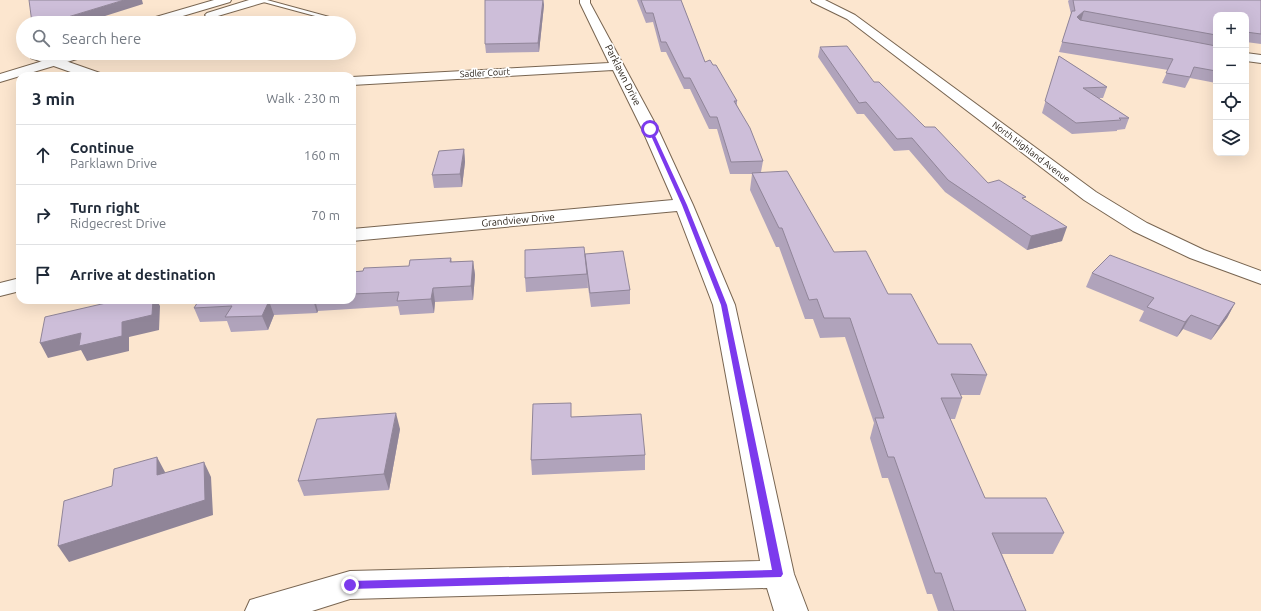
<!DOCTYPE html>
<html lang="en">
<head>
<meta charset="utf-8">
<style>
	body { margin:0; font-family:Ubuntu,sans-serif; background:#f2f2f3; color:#1f2937 }
	.controls { position:absolute; right:12px; top:12px; display:grid; overflow:hidden; border-radius:8px; box-shadow:0 4px 16px #0002 }
	.controls button { width:36px; height:36px; display:grid; place-items:center; padding:0; border:0; border-bottom:1px solid #e0e1e3; background:#fff; color:#1f2937; font:20px sans-serif }
	.stop { position:absolute; width:12px; height:12px; margin:-9px; border:3px solid #7c3aed; border-radius:50%; background:#fff }
	.stop.end { background:#7c3aed; border-color:#fff; box-shadow:0 1px 4px #0008 }
	.list { margin:0; padding:0; list-style:none }
	h2 { display:flex; justify-content:space-between; align-items:center; height:52px; margin:0; padding:0 16px; font-size:17px }
	h2 small { font-size:13px; font-weight:400; color:#747a83 }
	.list li { display:grid; grid-template-columns:26px 1fr auto; gap:12px; align-items:center; box-sizing:border-box; height:60px; padding:0 16px; border-top:1px solid #e0e1e3 }
	.list b { display:block; font-size:15px; white-space:nowrap }
	.list p { margin:0; font-size:13px; white-space:nowrap; color:#747a83 }
	.list em { font-size:13px; font-style:normal; color:#747a83 }
	.icon { flex:none; width:22px; height:22px; fill:none; stroke:currentColor; stroke-width:2; stroke-linecap:round; stroke-linejoin:round }
	.map { position:relative; flex:none; width:1261px; height:611px; overflow:hidden }
	.search { position:absolute; background:#fff; box-shadow:0 4px 16px #0002; left:16px; top:16px; width:340px; height:44px; display:flex; align-items:center; gap:10px; box-sizing:border-box; padding:0 14px; border-radius:22px; color:#747a83; font-size:15px }
	.panel { position:absolute; background:#fff; box-shadow:0 4px 16px #0002; left:16px; top:72px; width:340px; height:232px; border-radius:12px }
	.map>svg:first-child { display:block }
	.lines { fill:none; stroke-linecap:round; stroke-linejoin:round }
	.lane-casing { stroke:#786551; stroke-width:2 }
	.street-casing { stroke:#786551; stroke-width:2 }
	.secondary-casing { stroke:#786551; stroke-width:2 }
	.lane { fill:#fff; fill-rule:evenodd }
	.street { fill:#fff; fill-rule:evenodd }
	.secondary { fill:#fff; fill-rule:evenodd }
	.wall { fill:#b0a3bb }
	.shaded-wall { fill:#908598 }
	.building { fill:#cdbed9; stroke:#908598 }
	.route { fill:#7c3aed }
	.labels { text-anchor:middle; dominant-baseline:central; stroke-width:3.5; stroke-linejoin:round; paint-order:stroke }
	.far-street-label { font-size:9px; fill:#292118; stroke:#fff }
	.street-label { font-size:10px; fill:#292118; stroke:#fff }
</style>
</head>
<body>
<div class="map">
<svg width="1261" height="611" viewBox="0 0 1261 611">
	<rect width="100%" height="100%" fill="#fce6cf"/>
	<g class="lines">
		<defs>
			<path id="lane" d="M256,0H267L333,18L330,20Z"/>
			<path id="street" d="M580,0H590V3L658,129L693,205L735,305L794,574L808,611H774L767,588L350,599L312,611H245L250,600L350,571L760,561L713,305L677,211L352,241V229L673,200L642,129L613,70L352,85V77L609,63L580,3Z
				M31,53H43L100,73L102,76H82L31,58L30,55Z
				M1246,53L1261,55V63L1246,61Z
				M20,278V291L0,296V283Z"/>
			<path id="secondary" d="M214,0H231L230,2L159,23H140L142,21Z
				M249,0H266L265,2L211,18L207,17L205,15L207,13Z
				M811,0H825L855,15L1096,192L1147,223L1204,250L1261,271V284L1190,258L1133,231L1084,200L847,19L812,2Z
				M69,53H89L87,56L0,82V74Z"/>
		</defs>
		<!-- lane casing -->
		<use href="#lane" class="lane-casing"/>
		<!-- street casing -->
		<use href="#street" class="street-casing"/>
		<!-- secondary casing -->
		<use href="#secondary" class="secondary-casing"/>
		<!-- lane -->
		<use href="#lane" class="lane"/>
		<!-- street -->
		<use href="#street" class="street"/>
		<!-- secondary -->
		<use href="#secondary" class="secondary"/>
	</g>
	<!-- wall -->
	<path class="wall" d="M485,0H543L544,5L539,52L486,53L485,44Z
		M637,0H681L705,62L713,65L737,101V105L763,161L761,172L834,252L888,294L938,344L987,375L980,395H960L962,398L955,419H950L985,498L1064,533L1053,554H1002L1026,611H938L932,594H927L888,478H882L870,438L874,423L845,337L820,338L813,319H805L779,247H776L750,190L752,174H730L717,129H709L690,89H684L666,52H661L653,22L646,23Z
		M1069,0H1261V44L1246,42V15H1216V83L1190,78L1185,88L1162,83L1168,70L1059,52L1071,14L1068,1Z
		M820,47L874,82L925,127L988,183L1025,200L1062,241L1027,250L945,192L909,150L894,151L864,114H857L818,57Z
		M1059,56L1107,87L1103,98H1099L1129,118L1125,129L1117,130V131L1072,134L1042,113Z
		M464,149L465,162L462,187L434,188L432,175Z
		M585,254L630,290V304L591,307L587,280L588,288L526,292L525,278L586,263Z
		M451,258L452,262L473,261L475,275L473,300L435,302L434,313L400,315L398,306L318,311L317,313L274,315L268,330L231,332L227,321L200,322L194,308L199,300H352V272L363,271L409,266Z
		M1092,273L1235,303L1227,318L1211,340L1183,329L1177,337L1139,321L1144,311L1086,287Z
		M572,417L645,455V470L532,475L531,460Z
		M400,429L389,490L304,496L298,481Z"/>
	<!-- shaded-wall -->
	<path class="shaded-wall" d="M124,0H142L143,4L83,23H48Z
		M543,0L544,5L539,52L538,43Z
		M1084,11L1081,21L1074,26L1077,17Z
		M464,149L465,162L462,187L460,174Z
		M1067,227L1062,241L1027,250L1031,236Z
		M473,261L475,275L473,300L471,286Z
		M433,288L435,302L434,313L431,299Z
		M153,300H157L160,306L159,330L129,337V351L87,361L81,350L48,358L40,343L122,322Z
		M313,300H315L318,311L317,313Z
		M269,301L274,315L268,330L262,316Z
		M1235,303L1227,318L1211,340L1219,326Z
		M1191,315L1183,329L1177,337L1185,322Z
		M396,413L400,429L389,490L384,474Z
		M157,457L165,472L166,490L157,475Z
		M204,462L211,477L213,515L69,562L58,546Z"/>
	<!-- building -->
	<path class="building" d="M29,0H124L48,23H32Z
		M485,0H543L538,43L485,44Z
		M641,0H681L705,62L710,60L713,65H716L737,101H734L750,128L763,161L731,162L717,117H710L690,78H684L666,42H661L653,13H646Z
		M1073,0H1261V34L1246,32V15H1216V35L1084,11L1077,17L1080,20L1216,46V71L1194,67L1190,77L1166,73L1173,59L1062,42L1072,11H1075Z
		M847,46L874,82H879L925,127H935L988,183L999,180L1026,197L1022,198L1067,227L1031,236L948,180L912,138L897,139L866,102L859,103L820,47Z
		M1059,56L1107,87L1083,88L1129,118H1119L1121,120L1076,123L1045,101Z
		M464,149L460,174L432,175L439,151Z
		M787,171L834,252L866,251L888,294H911L938,344H971L987,375L951,374L962,398H941L985,498H1046L1064,533H992L1026,611H954L941,573H935L894,457H888L875,418H884L850,318H824L817,299L809,300L782,228H779L752,173Z
		M584,247L587,274L525,278V250Z
		M623,251L630,290L590,293L585,254Z
		M1110,255L1235,303L1219,326L1191,315L1185,322L1147,307L1154,298L1092,273Z
		M451,258L450,262L473,261L471,286L433,288L431,299L397,301L399,292L352,294V272L363,271L364,268L409,266L410,260Z
		M119,300H153L152,315L122,322V336L79,346L81,333L40,343L45,317Z
		M199,300H289L269,301L262,316L225,317L232,306L194,308Z
		M571,403V417L641,414L645,455L531,460L533,404Z
		M396,413L384,474L298,481L317,419Z
		M157,457V475L204,462L205,500L58,546L64,501L112,486L114,469Z"/>
	<!-- route -->
	<path class="route" d="M650,128L652,129L687,205L727,305L783,574L781,577L350,589L346,588L345,585L346,582L350,581L772,570L721,305L682,205L648,129Z"/>
	<g class="labels">
		<!-- far-street labels -->
		<g class="far-street-label">
			<text transform="translate(485 73) rotate(-3)">Sadler Court</text>
			<text transform="translate(1031 152) rotate(37)">North Highland Avenue</text>
		</g>
		<!-- street labels -->
		<g class="street-label">
			<text transform="translate(623 75) rotate(63)">Parklawn Drive</text>
			<text transform="translate(518 220) rotate(-5)">Grandview Drive</text>
		</g>
	</g>
</svg>
<div class="controls">
<button>+</button>
<button>−</button>
<button><svg class="icon" aria-label="locate" viewBox="0 0 24 24"><circle cx="12" cy="12" r="6"/><path d="M12 2v4M12 18v4M2 12h4M18 12h4"/></svg></button>
<button><svg class="icon" aria-label="layers" viewBox="0 0 24 24"><path d="M12 4l9 5-9 5-9-5zM3 14l9 5 9-5"/></svg></button>
</div>
<div class="stop" style="left:650px;top:129px"></div>
<div class="stop end" style="left:350px;top:585px"></div>
<div class="search"><svg class="icon" aria-label="search" viewBox="0 0 24 24"><circle cx="10" cy="10" r="6"/><path d="M15 15l6 6"/></svg>Search here</div>
<section class="panel">
<h2>3 min<small>Walk · 230 m</small></h2>
<ul class="list">
<li><svg class="icon" aria-label="ahead" viewBox="0 0 24 24"><path d="M12 20V5M6 11l6-6 6 6"/></svg><div><b>Continue</b><p>Parklawn Drive</p></div><em>160 m</em></li>
<li><svg class="icon" aria-label="right" viewBox="0 0 24 24"><path d="M7 20v-9h11M14 6l5 5-5 5"/></svg><div><b>Turn right</b><p>Ridgecrest Drive</p></div><em>70 m</em></li>
<li><svg class="icon" aria-label="arrive" viewBox="0 0 24 24"><path d="M6 21V4h12l-3 4 3 4H6"/></svg><div><b>Arrive at destination</b></div></li>
</ul>
</section>
</div>
</body>
</html>
